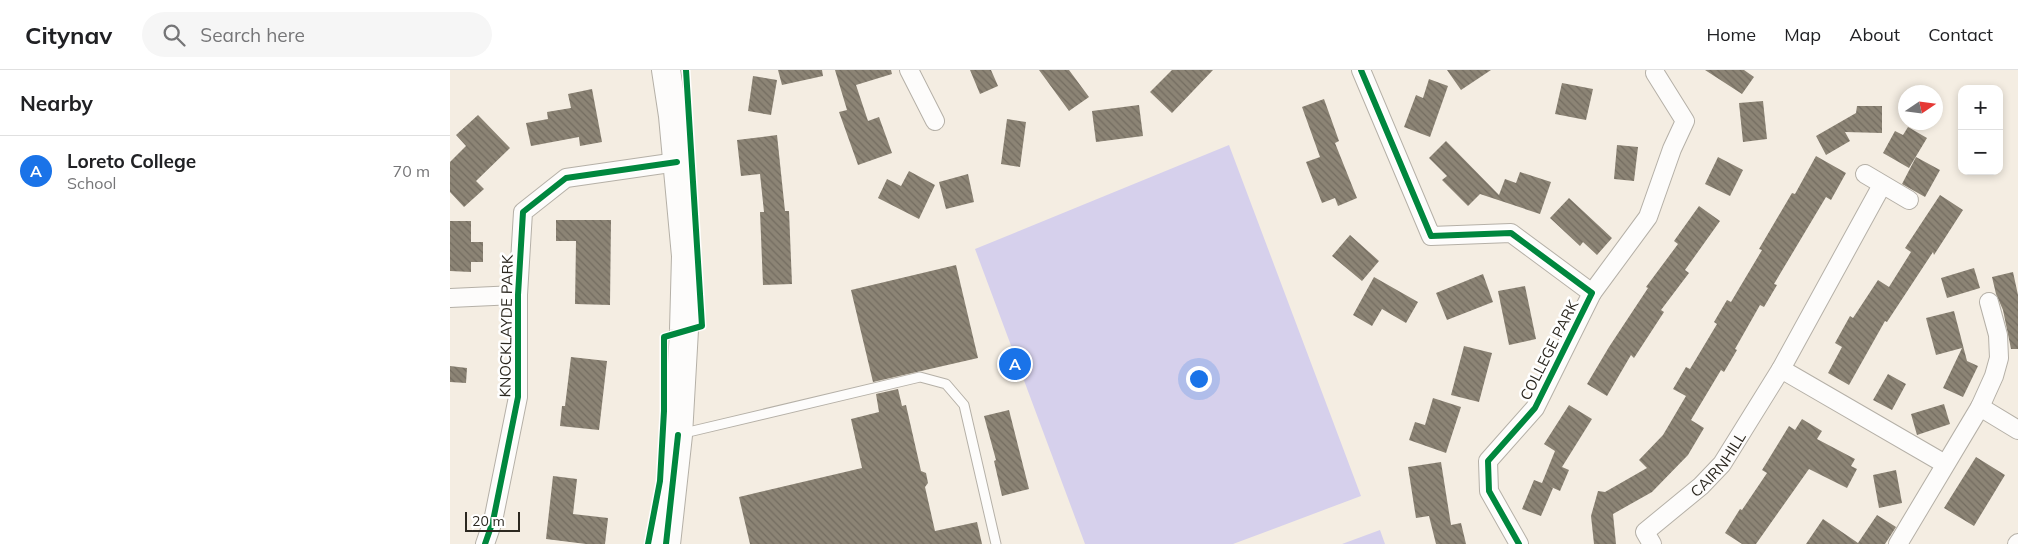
<!DOCTYPE html>
<html lang="en">
<head>
<meta charset="utf-8">
<style>
	body { margin:0; font-family:Mulish,sans-serif; background:#f6f6f6; color:#202124 }
	.controls { position:absolute; right:15px; top:15px; display:grid; overflow:hidden; border-radius:10px; box-shadow:0 2px 8px #0003 }
	.controls button { width:45px; height:45px; display:grid; place-items:center; padding:0; border:0; border-bottom:1px solid #e0e0e0; background:#fff; color:#202124; font:25px sans-serif }
	.compass { position:absolute; left:1448px; top:15px; width:45px; height:45px; border-radius:50%; background:#fff; box-shadow:0 2px 8px #0003; rotate:77deg }
	.scale { position:absolute; left:15px; bottom:12px; width:55px; box-sizing:border-box; padding-left:5px; border:2px solid #2c2820; border-top:0; font-size:14px; line-height:18px; white-space:nowrap; color:#2c2820; -webkit-text-stroke:4px #fff; paint-order:stroke }
	.you { position:absolute; left:748px; top:308px; width:18px; height:18px; margin:-12px; border:4px solid #fff; border-radius:50%; background:#1a73e8; box-shadow:0 0 0 8px #1a73e833 }
	.badge { display:grid; place-items:center; width:32px; height:32px; border-radius:50%; background:#1a73e8; color:#fff; font-size:16px; font-weight:700 }
	.pin { position:absolute; translate:-50% -50%; border:2px solid #fff; box-shadow:0 1px 5px #0006 }
	.list { margin:0; padding:0; list-style:none }
	h2 { display:flex; justify-content:space-between; align-items:center; height:65px; margin:0; padding:0 20px; font-size:21px }
	h2 small { font-size:16px; font-weight:400; color:#757577 }
	.list li { display:grid; grid-template-columns:32px 1fr auto; gap:15px; align-items:center; box-sizing:border-box; height:70px; padding:0 20px; border-top:1px solid #e0e0e0 }
	.list b { display:block; font-size:19px; white-space:nowrap }
	.list p { margin:0; font-size:16px; white-space:nowrap; color:#757577 }
	.list em { font-size:16px; font-style:normal; color:#757577 }
	.icon { flex:none; width:28px; height:28px; fill:none; stroke:currentColor; stroke-width:2; stroke-linecap:round; stroke-linejoin:round }
	.map { position:relative; flex:none; width:1568px; height:474px; overflow:hidden }
	header { display:flex; align-items:center; gap:30px; box-sizing:border-box; height:70px; padding:0 25px; background:#fff; border-bottom:1px solid #e0e0e0 }
	header strong { font-size:24px }
	nav { display:flex; gap:28px; margin-inline-start:auto; font-size:18px }
	.search { width:350px; height:45px; background:#f6f6f6; display:flex; align-items:center; gap:12px; box-sizing:border-box; padding:0 18px; border-radius:28px; color:#757577; font-size:19px }
	main { display:flex }
	aside { flex:1; background:#fff }
	.map>svg:first-child { display:block }
	.pitch { fill:#d6d0ec }
	.building { fill:url(#building-back-hatch) }
	.lines { fill:none; stroke-linecap:round; stroke-linejoin:round }
	.lane-casing { stroke:#b5b0a7; stroke-width:11 }
	.street-casing { stroke:#b5b0a7; stroke-width:20 }
	.primary-casing { stroke:#b5b0a7; stroke-width:30 }
	.lane { stroke:#fdfcfb; stroke-width:9 }
	.street { stroke:#fdfcfb; stroke-width:18 }
	.primary { stroke:#fdfcfb; stroke-width:28 }
	.cycleway-casing { stroke:#fff; stroke-width:9 }
	.cycleway { stroke:#00873e; stroke-width:6 }
	.labels { text-anchor:middle; dominant-baseline:central; stroke-width:5; stroke-linejoin:round; paint-order:stroke }
	.street-label { font-size:15px; fill:#2c2820; stroke:#fff }
</style>
</head>
<body>
<header>
<strong>Citynav</strong>
<div class="search"><svg class="icon" aria-label="search" viewBox="0 0 24 24"><circle cx="10" cy="10" r="6"/><path d="M15 15l6 6"/></svg>Search here</div>
<nav><a>Home</a><a>Map</a><a>About</a><a>Contact</a></nav>
</header>
<main>
<aside>
<h2>Nearby<small></small></h2>
<ul class="list">
<li><span class="badge">A</span><div><b>Loreto College</b><p>School</p></div><em>70 m</em></li>
</ul>
</aside>
<div class="map">
<svg width="1568" height="474" viewBox="0 0 1568 474">
	<defs>
		<pattern id="building-back-hatch" width="6" height="6" patternUnits="userSpaceOnUse" patternTransform="scale(1.25)"><rect width="6" height="6" fill="#8c8475"/><path d="M-1 5l2 2M0 0l6 6M5-1l2 2" fill="none" stroke="#736c60"/></pattern>
	</defs>
	<rect width="100%" height="100%" fill="#f4ede2"/>
	<!-- pitch -->
	<path class="pitch" d="M779,75L911,426L783,474H635L525,179Z
		M930,460L935,474H892Z"/>
	<!-- building -->
	<path class="building" d="M328,0H372L373,6L332,15Z
		M385,0H441L442,4L406,15L418,51L429,47L442,83L408,95L389,42L397,40Z
		M520,0H541L548,16L530,24Z
		M589,0H619L639,27L619,41Z
		M722,0H763L722,43L700,22Z
		M997,0H1041L1011,20Z
		M1255,0H1294L1304,7L1292,24Z
		M303,6L327,10L321,45L298,41Z
		M979,9L998,16L980,67L954,57L966,25L973,28Z
		M1112,13L1143,19L1136,50L1105,44Z
		M142,19L152,72L130,76L129,67L81,76L76,53L98,49L97,42L121,38L118,24Z
		M874,29L889,71L885,73L907,128L888,136L885,128L872,133L856,92L870,87L852,37Z
		M1313,31L1317,69L1293,72L1289,33Z
		M689,35L693,66L646,72L642,41Z
		M1407,36H1432V63L1395,62L1400,71L1376,85L1366,66L1406,43Z
		M28,45L60,78L26,111L34,119L14,137L0,122V92L16,76L6,65Z
		M557,49L576,52L570,97L551,94Z
		M1458,57L1477,68L1459,98L1433,83L1445,61L1453,65Z
		M327,65L335,141H339L342,214L313,215L310,142H314L310,104L291,106L287,70Z
		M996,71L1049,125L1055,109L1066,113L1070,102L1101,112L1090,144L1030,124L1018,136L992,110L997,106L979,88Z
		M1167,75L1188,77L1184,111L1164,109Z
		M1366,86L1396,103L1381,130L1376,127L1324,214L1327,215L1314,237L1310,235L1285,279L1287,280L1274,302L1271,300L1241,350L1254,358L1238,385L1202,422L1163,444L1166,474H1144L1141,446L1148,421L1155,422L1197,398L1189,390L1213,365L1236,326L1223,319L1236,297L1240,299L1267,254L1264,252L1277,230L1281,232L1312,180L1309,179L1342,123L1345,124Z
		M1268,87L1293,100L1280,126L1255,114Z
		M1466,87L1490,100L1475,127L1452,114Z
		M459,101L485,115L469,149L428,128L437,109L451,116Z
		M518,104L524,132L496,139L489,112Z
		M1490,125L1513,140L1484,185L1483,182L1437,252L1435,251L1399,315L1378,303L1392,277L1385,273L1400,246L1403,248L1428,210L1439,217L1461,182L1455,178Z
		M1119,128L1162,168L1147,185L1133,172L1130,176L1100,148Z
		M1249,136L1270,151L1235,200L1239,203L1211,240L1214,242L1184,288L1181,285L1157,326L1137,314L1159,277L1198,218L1196,217L1228,174L1224,171Z
		M106,150H161L160,235L125,234L126,171H106Z
		M0,151H21V172H33V192H21V202L0,201Z
		M900,165L929,191L912,211L882,186Z
		M506,195L528,288L423,312L401,220Z
		M1524,198L1530,218L1497,228L1491,208Z
		M1563,202L1568,225V279H1561L1553,240L1546,224L1542,207Z
		M1033,204L1043,232L997,250L986,223Z
		M924,207L968,232L956,253L932,239L922,256L903,245Z
		M1075,216L1086,269L1059,275L1048,221Z
		M1504,241L1517,291L1528,296L1513,327L1493,318L1512,278L1486,285L1476,248Z
		M1014,276L1042,283L1029,332L1001,325Z
		M121,287L157,291L149,360L110,356L112,336H115Z
		M0,296L17,298L16,313L0,312Z
		M1438,304L1456,314L1442,340L1423,330Z
		M448,319L452,336L456,335L471,401L476,403L478,413L475,417L485,461L527,452L532,474H300L289,427L412,398L401,349L429,342L426,324Z
		M983,328L1011,337L996,383L959,370L965,352L975,355Z
		M1494,334L1500,354L1467,365L1461,344Z
		M1119,335L1142,349L1112,397L1119,400L1110,421L1099,416L1103,418L1091,446L1072,439L1084,410L1092,413L1105,381L1094,374Z
		M559,340L579,419L552,426L544,391L546,390L534,346Z
		M1352,349L1372,361L1367,369L1405,389L1401,396L1407,399L1397,418L1359,399L1306,474H1292L1275,463L1290,439L1292,440L1317,403L1312,400L1339,356L1345,360Z
		M1526,387L1555,405L1524,456L1494,438Z
		M991,392L1001,455L1011,453L1016,474H986L979,446L966,448L958,397Z
		M1446,400L1452,433L1429,438L1423,405Z
		M103,406L127,409L123,444L158,448L155,474H136L96,469Z
		M1427,445L1446,457L1435,474H1356L1373,449L1408,473Z"/>
	<g class="lines">
		<defs>
			<path id="lane" d="M230,364L470,307L496,314L514,335L546,474"/>
			<g id="street">
				<path d="M459,0L485,51"/>
				<path d="M911,0L981,166L1061,163L1142,223L1085,338L1038,391L1039,421L1069,474"/>
				<path d="M1415,104L1459,130"/>
				<path d="M1142,223L1198,147L1222,79L1235,51L1205,3"/>
				<path d="M0,228L68,225"/>
				<path d="M1331,299L1495,394"/>
				<path d="M1530,337L1568,360"/>
				<path d="M35,474L43,451L68,327V225L73,142L116,108L227,92"/>
				<path id="s1" d="M1202,474L1195,462L1251,416L1272,394L1331,299L1432,115"/>
				<path d="M1448,474L1530,337L1544,306L1549,288L1548,265L1539,232"/>
				<path d="M1567,474L1568,473"/>
			</g>
			<path id="primary" d="M216,474L228,365L234,260L236,186L223,46L216,0"/>
		</defs>
		<!-- lane casing -->
		<use href="#lane" class="lane-casing"/>
		<!-- street casing -->
		<use href="#street" class="street-casing"/>
		<!-- primary casing -->
		<use href="#primary" class="primary-casing"/>
		<!-- lane -->
		<use href="#lane" class="lane"/>
		<!-- street -->
		<use href="#street" class="street"/>
		<!-- primary -->
		<use href="#primary" class="primary"/>
		<defs>
			<path id="cycleway" d="M911,0L981,166L1061,163L1142,223L1085,338L1038,391L1039,421L1069,474
				M35,474L43,451L68,327V225L73,142L116,108L227,92
				M198,474L210,411L214,341V267L252,256L236,0
				M216,474L228,365"/>
		</defs>
		<!-- cycleway casing -->
		<use href="#cycleway" class="cycleway-casing"/>
		<!-- cycleway -->
		<use href="#cycleway" class="cycleway"/>
	</g>
	<g class="labels">
		<!-- street labels -->
		<g class="street-label">
			<text transform="translate(56 256) rotate(-89)">KNOCKLAYDE PARK</text>
			<text transform="translate(1099 280) rotate(-63)">COLLEGE PARK</text>
			<text stroke="none"><textPath href="#s1" startOffset="114">CAIRNHILL</textPath></text>
		</g>
	</g>
</svg>
<div class="controls">
<button>+</button>
<button>−</button>
</div>
<svg class="compass" viewBox="-18 -18 36 36"><path d="M0-13l5 13h-10z" fill="#e53935"/><path d="M0 13l5-13h-10z" fill="#757577"/></svg>
<div class="scale">20 m</div>
<div class="you"></div>
<div class="pin badge" style="left:565px;top:294px">A</div>
</div>
</main>
</body>
</html>
